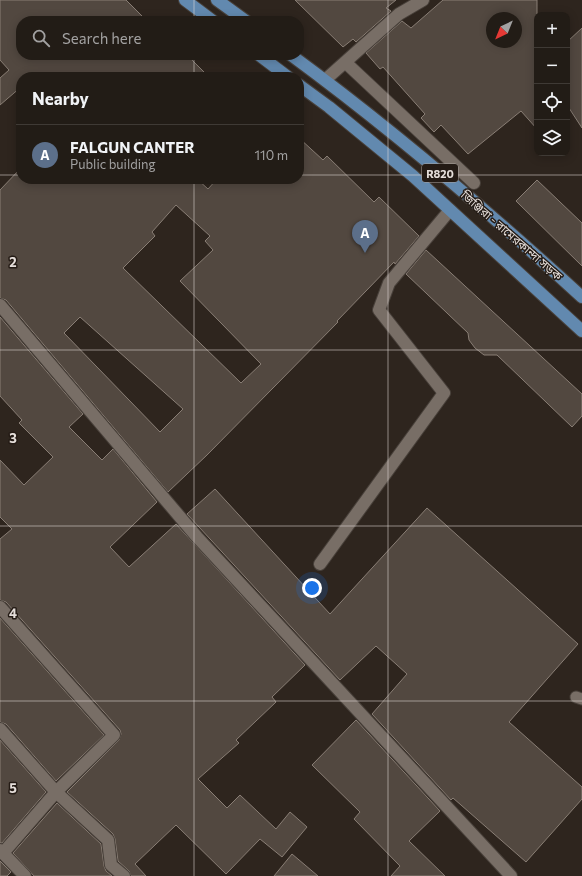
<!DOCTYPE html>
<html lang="en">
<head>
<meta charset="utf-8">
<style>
	body { margin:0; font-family:Commissioner,"Noto Sans Bengali",sans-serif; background:#2a251f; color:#f1f3f6 }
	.controls { position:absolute; right:12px; top:12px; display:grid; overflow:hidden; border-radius:8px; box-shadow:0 2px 10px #0003 }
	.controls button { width:36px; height:36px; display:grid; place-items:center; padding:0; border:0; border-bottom:1px solid #3f3a35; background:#221c16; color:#f1f3f6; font:20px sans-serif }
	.compass { position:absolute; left:486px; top:12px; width:36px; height:36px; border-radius:50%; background:#221c16; box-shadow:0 2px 10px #0003; rotate:223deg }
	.you { position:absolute; left:312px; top:588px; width:14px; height:14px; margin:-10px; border:3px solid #fff; border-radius:50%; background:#1a73e8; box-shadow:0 0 0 6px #1a73e833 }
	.badge { display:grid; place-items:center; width:26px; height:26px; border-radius:50%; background:#b45309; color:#fff; font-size:13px; font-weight:700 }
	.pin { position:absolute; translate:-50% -33px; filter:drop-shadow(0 1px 2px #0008) }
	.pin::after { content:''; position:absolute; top:21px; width:14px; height:12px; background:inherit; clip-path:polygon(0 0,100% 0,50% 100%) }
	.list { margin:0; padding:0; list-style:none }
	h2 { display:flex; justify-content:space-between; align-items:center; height:52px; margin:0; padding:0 16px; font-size:17px }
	h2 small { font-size:13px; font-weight:400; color:#a2a1a1 }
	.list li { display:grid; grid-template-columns:26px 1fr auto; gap:12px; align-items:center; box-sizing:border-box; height:60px; padding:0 16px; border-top:1px solid #3f3a35 }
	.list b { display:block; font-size:15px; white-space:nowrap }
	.list p { margin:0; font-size:13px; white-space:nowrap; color:#a2a1a1 }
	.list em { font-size:13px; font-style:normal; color:#a2a1a1 }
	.icon { flex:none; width:22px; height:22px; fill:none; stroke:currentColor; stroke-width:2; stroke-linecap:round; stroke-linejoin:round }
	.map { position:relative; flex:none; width:582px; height:876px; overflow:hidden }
	.search { position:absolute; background:#221c16; box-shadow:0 2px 10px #0003; left:16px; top:16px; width:288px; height:44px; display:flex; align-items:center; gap:10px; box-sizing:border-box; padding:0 14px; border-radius:16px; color:#a2a1a1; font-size:15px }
	.panel { position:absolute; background:#221c16; box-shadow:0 2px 10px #0003; left:16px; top:72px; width:288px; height:112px; border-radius:16px }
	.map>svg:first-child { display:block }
	.building { fill:#524840; stroke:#897e75; fill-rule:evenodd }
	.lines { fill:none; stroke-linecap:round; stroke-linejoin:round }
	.lane-casing { stroke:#48403a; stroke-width:13 }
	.street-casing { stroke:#48403a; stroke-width:14 }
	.primary-casing { stroke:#48403a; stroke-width:14 }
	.lane { stroke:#786e66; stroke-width:11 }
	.street { stroke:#786e66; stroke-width:12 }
	.primary { stroke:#6289af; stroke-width:12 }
	.grid { fill:none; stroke:#e5deda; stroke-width:1; stroke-opacity:0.55 }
	.labels { text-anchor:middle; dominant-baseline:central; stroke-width:3; stroke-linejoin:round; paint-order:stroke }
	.shield { fill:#241b15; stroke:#aba49f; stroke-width:1 }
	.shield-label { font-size:11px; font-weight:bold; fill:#e5deda }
	.street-label { font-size:12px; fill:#e5deda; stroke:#241b15 }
	.grid-label { font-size:13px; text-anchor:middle; font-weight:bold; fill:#e5deda; stroke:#241b15; stroke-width:3; stroke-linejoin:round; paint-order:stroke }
</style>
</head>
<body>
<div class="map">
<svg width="582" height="876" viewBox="0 0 582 876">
	<rect width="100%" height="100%" fill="#2e251e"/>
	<!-- building -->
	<path class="building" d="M0,0H126L147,21H21V55H187L209,77H21V87L0,105V78L9,70L0,60Z
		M295,0H396L386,8L391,11L356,42L353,39L343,47Z
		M443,0H537V129L521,111L468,154L441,125L434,132L421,118L425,114L383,67L380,69L366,53L402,21L411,28ZM492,18H516V42H492Z
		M582,28V128L569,108L567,110V42Z
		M299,138L323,160L327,156L374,202L379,197L419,236L395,264L394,262L337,321L338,322L207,455L168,492L6,300L0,298V190L20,169L21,179H197L208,189L217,179H299ZM176,205L210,236L205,241L213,250L180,281L261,364L241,383L123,268L155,236L152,232ZM80,317L183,409L160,432L64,333Z
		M537,180L582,223V266L516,201Z
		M426,250L582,394V416L572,427L497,355H484L475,348L469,340L468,333L406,274Z
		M0,317L83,414L69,427L102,460L113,449L157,502L110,547L129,567L176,524L305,665L272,697L276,702L236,740L239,743L198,779L227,808L240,795L276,829L290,812L307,827L282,857L260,839L226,874L176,825L135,864L146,876H131L129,871L118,861L115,839L113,834L67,792L119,740L121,734L120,730L6,602L0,600V539L12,529L0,517V460L24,485L53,457L19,423L22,420L0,396Z
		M215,489L330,614L427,508L578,644L509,722L582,787V799L526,862L453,798L451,800L372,714L407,674L376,646L340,680L187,514Z
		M0,618L104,735L56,781L6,724L0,722Z
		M356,720L440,811L409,841L445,876H391L400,866L354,819L360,812L312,765Z
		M0,740L46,792L2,843H0Z
		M57,803L101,844L104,866L106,871L112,876H34L13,853Z
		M292,854L318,876H274Z
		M0,861L11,872L7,876H0Z"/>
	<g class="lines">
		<defs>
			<path id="lane" d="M576,697L582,699"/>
			<path id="street" d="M345,62L474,183
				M325,80L399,14L423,0
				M0,305L197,537L511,876
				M320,564L444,393L379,310L389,283L450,210
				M0,607L114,735L56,792L3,853
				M0,729L56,792L108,840L111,865L124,876
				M0,850L25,876"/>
			<path id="primary" d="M185,0L213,21
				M217,0L246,21
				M259,55L288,77
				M291,55C393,130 489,212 582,297
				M299,85L329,107L413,176L582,331"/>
		</defs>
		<!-- lane casing -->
		<use href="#lane" class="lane-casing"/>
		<!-- street casing -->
		<use href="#street" class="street-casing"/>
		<!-- primary casing -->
		<use href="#primary" class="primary-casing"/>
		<!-- lane -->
		<use href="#lane" class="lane"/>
		<!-- street -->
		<use href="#street" class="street"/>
		<!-- primary -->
		<use href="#primary" class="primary"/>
	</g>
	<!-- grid -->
	<path class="grid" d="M194,0V21M388,0V876M194,55V77M0,175H21M299,175H582M194,179V876M0,350H582M0,526H582M0,701H582"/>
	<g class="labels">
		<!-- shield labels -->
		<rect class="shield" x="422" y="164" width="36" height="18" rx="3"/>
		<g class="shield-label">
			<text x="440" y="173">R820</text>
		</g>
		<!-- street labels -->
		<g class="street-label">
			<text transform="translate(512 235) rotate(41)">জিঞ্জিরা - রামেরকান্দা সড়ক</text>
		</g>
	</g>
	<g class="grid-label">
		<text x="13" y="267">2</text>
		<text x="13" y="443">3</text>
		<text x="13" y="618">4</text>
		<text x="13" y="793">5</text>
	</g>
</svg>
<div class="controls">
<button>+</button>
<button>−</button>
<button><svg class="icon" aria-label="locate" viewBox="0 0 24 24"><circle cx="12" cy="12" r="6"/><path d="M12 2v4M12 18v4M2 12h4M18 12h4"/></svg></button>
<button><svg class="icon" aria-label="layers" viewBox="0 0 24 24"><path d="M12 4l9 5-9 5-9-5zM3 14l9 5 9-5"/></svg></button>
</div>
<svg class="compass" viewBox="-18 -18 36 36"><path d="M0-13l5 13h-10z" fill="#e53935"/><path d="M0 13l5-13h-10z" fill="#a2a1a1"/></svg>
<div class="you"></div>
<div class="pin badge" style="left:365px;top:253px;background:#5c6f8a">A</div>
<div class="search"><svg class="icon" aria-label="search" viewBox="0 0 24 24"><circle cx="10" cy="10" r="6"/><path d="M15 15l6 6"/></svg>Search here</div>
<section class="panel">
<h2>Nearby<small></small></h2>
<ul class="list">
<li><span class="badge" style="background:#5c6f8a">A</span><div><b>FALGUN CANTER</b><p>Public building</p></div><em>110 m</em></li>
</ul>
</section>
</div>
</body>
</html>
